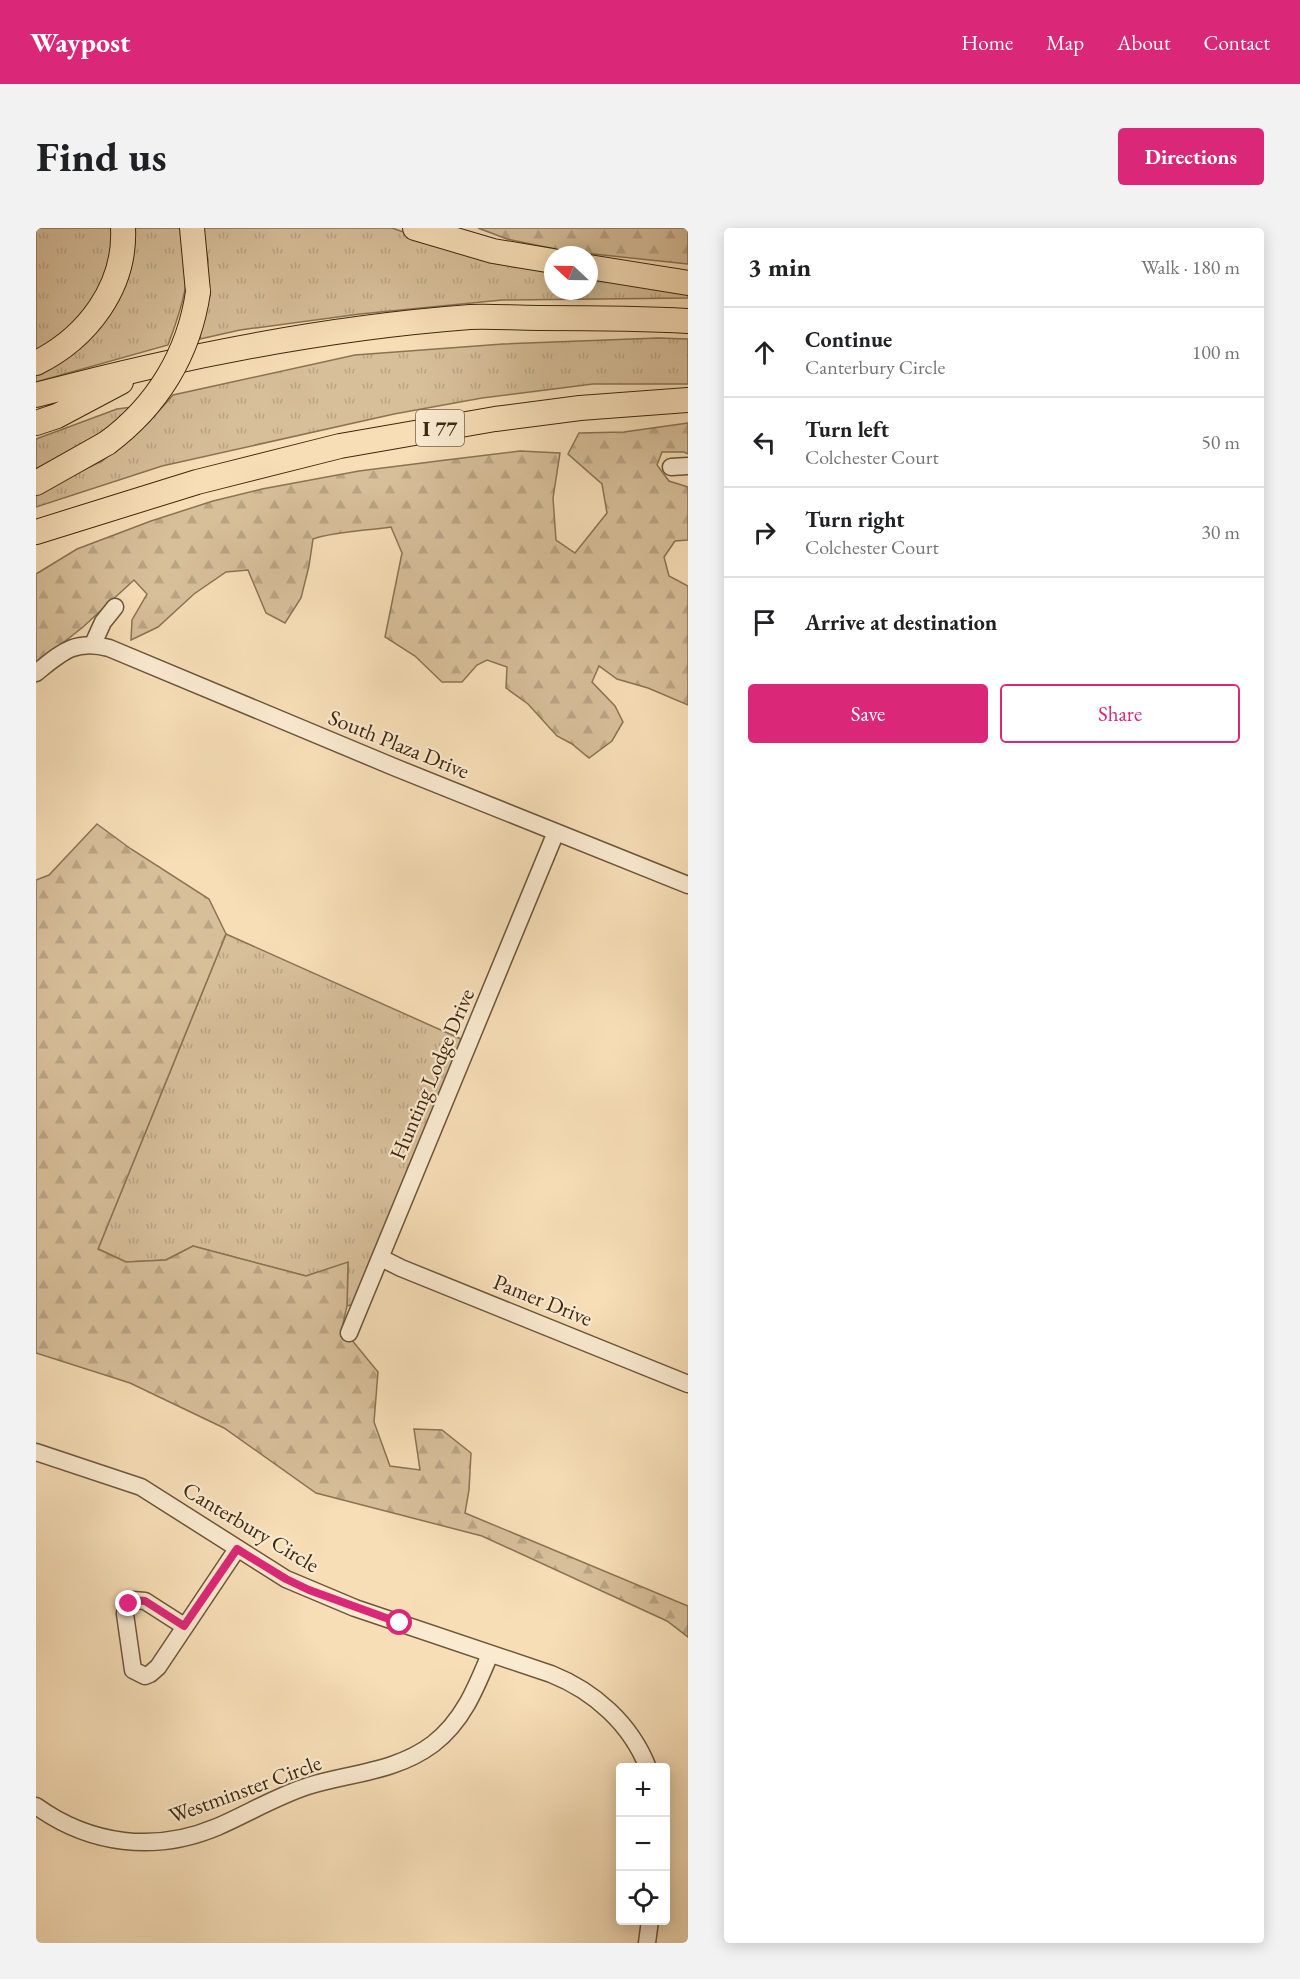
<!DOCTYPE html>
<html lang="en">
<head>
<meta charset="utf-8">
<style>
	body { margin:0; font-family:"EB Garamond",serif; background:#f2f2f2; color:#202124 }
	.controls { position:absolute; right:18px; bottom:18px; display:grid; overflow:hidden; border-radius:6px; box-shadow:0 3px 15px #0003 }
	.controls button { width:54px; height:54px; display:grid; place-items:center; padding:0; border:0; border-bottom:2px solid #e0e0e0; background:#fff; color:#202124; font:30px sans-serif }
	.compass { position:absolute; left:508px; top:18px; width:54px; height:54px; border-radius:50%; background:#fff; box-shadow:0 3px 15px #0003; rotate:292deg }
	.stop { position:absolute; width:18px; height:18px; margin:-14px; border:4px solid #db2777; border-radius:50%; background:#fff }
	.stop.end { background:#db2777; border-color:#fff; box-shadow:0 2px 6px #0008 }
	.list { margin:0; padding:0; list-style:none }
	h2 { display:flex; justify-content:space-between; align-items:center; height:78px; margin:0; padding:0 24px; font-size:26px }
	h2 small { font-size:20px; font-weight:400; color:#757577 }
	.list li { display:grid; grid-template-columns:39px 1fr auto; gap:18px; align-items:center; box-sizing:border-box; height:90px; padding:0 24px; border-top:2px solid #e0e0e0 }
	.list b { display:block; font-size:22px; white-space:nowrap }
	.list p { margin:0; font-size:20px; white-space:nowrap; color:#757577 }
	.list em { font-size:20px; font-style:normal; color:#757577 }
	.actions { display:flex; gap:12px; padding:18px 24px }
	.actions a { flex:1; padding:14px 0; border:2px solid #db2777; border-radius:6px; text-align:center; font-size:21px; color:#db2777 }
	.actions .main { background:#db2777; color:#fff }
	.icon { flex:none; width:33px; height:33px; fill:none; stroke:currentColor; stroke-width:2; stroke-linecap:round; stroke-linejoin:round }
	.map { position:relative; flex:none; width:652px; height:1715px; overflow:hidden; border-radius:6px }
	header { display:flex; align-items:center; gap:36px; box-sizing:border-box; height:84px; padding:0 30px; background:#db2777; color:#fff }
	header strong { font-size:28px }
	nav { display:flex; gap:33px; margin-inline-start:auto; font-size:21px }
	.intro { display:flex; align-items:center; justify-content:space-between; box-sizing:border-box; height:144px; padding:0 36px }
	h1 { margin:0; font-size:42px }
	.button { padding:15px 27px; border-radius:6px; background:#db2777; color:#fff; font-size:21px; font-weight:700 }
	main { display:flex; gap:36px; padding:0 36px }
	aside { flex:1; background:#fff; border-radius:6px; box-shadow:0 3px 15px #0003 }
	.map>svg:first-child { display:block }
	.grass { fill:url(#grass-tufts); stroke:#8a7454; stroke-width:1.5 }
	.forest { fill:url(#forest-firs); stroke:#8a7454; stroke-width:1.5 }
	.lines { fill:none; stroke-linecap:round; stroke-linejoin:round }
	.minor-casing { stroke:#6c5639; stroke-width:19 }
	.highway-casing { stroke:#3d280f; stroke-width:26 }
	.minor { stroke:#faead0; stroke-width:16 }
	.highway { stroke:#f7deb7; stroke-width:24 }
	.highway-bridge-casing { stroke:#3d280f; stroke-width:26; stroke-linecap:butt }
	.highway-bridge { stroke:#f7deb7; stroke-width:24 }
	.route { stroke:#db2777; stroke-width:8 }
	.labels { text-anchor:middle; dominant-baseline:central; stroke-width:4.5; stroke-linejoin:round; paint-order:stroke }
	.shield { fill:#faead0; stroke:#766249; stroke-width:1.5 }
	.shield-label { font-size:21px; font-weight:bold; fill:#3d280f }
	.street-label { font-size:22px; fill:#3d280f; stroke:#faead0 }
</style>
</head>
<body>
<header>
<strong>Waypost</strong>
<nav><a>Home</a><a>Map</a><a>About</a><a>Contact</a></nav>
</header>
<div class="intro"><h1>Find us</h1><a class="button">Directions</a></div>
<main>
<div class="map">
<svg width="652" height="1715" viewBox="0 0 652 1715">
	<defs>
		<pattern id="grass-tufts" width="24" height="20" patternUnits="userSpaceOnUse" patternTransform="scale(1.5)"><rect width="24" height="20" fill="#d7bf9a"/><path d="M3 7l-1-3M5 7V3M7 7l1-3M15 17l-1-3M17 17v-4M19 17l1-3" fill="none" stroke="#b9a484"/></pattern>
		<pattern id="forest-firs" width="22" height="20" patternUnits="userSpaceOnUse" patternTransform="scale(1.5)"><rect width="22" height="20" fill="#d7bf9a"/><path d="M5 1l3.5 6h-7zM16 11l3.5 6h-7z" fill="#b9a484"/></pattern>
	</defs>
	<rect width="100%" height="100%" fill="#f7deb7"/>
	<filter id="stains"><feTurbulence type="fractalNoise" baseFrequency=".00333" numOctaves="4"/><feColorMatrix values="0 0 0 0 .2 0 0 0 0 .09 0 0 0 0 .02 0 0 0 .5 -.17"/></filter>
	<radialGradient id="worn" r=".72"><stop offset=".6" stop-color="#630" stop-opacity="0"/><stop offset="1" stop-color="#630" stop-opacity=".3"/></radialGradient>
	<!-- grass -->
	<path class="grass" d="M0,0H81L78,31L60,72L21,116L0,127Z
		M91,0H148C158,43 147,77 132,117L0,154V140L67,89Z
		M166,0H356L399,15L517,42V63H553V45L652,61V70L466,72L324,86L204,102L164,111L172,32Z
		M622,110L652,111V156H557L446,170L358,186L126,238L0,279V264L66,233L112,195L137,167L319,127L467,116Z
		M96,179L50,218L0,246V211L81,181Z
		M190,706L425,811L321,1075L311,1078L312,1035L270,1048L157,1018L130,1032L90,1034L62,1021Z"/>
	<!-- forest -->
	<path class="forest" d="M442,0H652V36L529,23L471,11Z
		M652,195V226L648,224H626L621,237L633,253L652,259V312L639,313L628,329L633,348L652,358V477L612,460L581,451L563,438L556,454L579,478L587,494L576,513L553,530L536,516L521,508L492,476L470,460L471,439L451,432L441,437L426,454H406L379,428L349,409L366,325L355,299C329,303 302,303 277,311L273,338L265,370L249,395L230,385L212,342L190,344L158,366L122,399L95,412L96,392L111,366L98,352L47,399L0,436V346L41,321L115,293L177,273L226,261L323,243L402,233L484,223L524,225L517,270L520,312L539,325L571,285L566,256L532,226L543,205L588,204Z
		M61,596L95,621L173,671L190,706L62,1021L90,1034L130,1032L157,1018L270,1048L312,1034L311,1078L306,1100L342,1144L338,1194L354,1238L384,1242L378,1201L406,1202L435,1225L433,1262L429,1285L652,1378V1409L631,1393L446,1308L280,1265L188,1200L94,1155L0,1125V652L13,647Z"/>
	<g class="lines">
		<defs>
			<path id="minor" d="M635,239L652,238
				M57,416L67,394L79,379
				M0,445C26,424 39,411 73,420L358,539L652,657
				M345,1030L365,1040L652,1156
				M313,1105L520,604
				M0,1224L105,1259L250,1351L319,1380L515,1446C558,1463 595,1496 612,1540
				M148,1398L109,1373L97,1372L90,1381L89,1386L97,1442L109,1448L114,1446L122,1439L201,1321
				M0,1578C54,1617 119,1625 181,1599C211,1586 241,1568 272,1558C314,1545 360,1544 397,1516C427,1493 440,1460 454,1426
				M611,1715L614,1692"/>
			<path id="highway" d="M156,0L162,64
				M379,0L457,23L517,33
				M553,39L652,55
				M0,135C51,110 90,59 87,0
				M0,167C142,129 287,100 434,89C456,88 479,90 502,90C552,90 602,90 652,93
				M0,195L21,188L85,154
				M0,255L71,215
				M0,304L161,254L304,218L459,191L544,180L652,172"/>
		</defs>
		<!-- minor casing -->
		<use href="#minor" class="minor-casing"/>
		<!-- highway casing -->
		<use href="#highway" class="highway-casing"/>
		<!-- minor -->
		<use href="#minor" class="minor"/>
		<!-- highway -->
		<use href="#highway" class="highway"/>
		<defs>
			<path id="highway-bridge" d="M71,215C121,178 153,126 162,64"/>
		</defs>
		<!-- highway-bridge casing -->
		<use href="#highway-bridge" class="highway-bridge-casing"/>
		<!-- highway-bridge -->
		<use href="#highway-bridge" class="highway-bridge"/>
	</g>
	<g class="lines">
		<!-- route -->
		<path class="route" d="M93,1376L97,1372L109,1373L148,1398L201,1321L250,1351L273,1362L364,1395"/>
	</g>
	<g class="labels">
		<!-- shield labels -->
		<rect class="shield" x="380" y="182" width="48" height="36" rx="4.5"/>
		<g class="shield-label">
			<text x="404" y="200">I 77</text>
		</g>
		<!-- street labels -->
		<g class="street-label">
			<text transform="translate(363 516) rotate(22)">South Plaza Drive</text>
			<text transform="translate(396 846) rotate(-67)">Hunting Lodge Drive</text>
			<text transform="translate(507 1072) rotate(22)">Pamer Drive</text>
			<text transform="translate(215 1299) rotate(31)">Canterbury Circle</text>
			<text transform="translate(209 1561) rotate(-20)">Westminster Circle</text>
		</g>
	</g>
	<rect width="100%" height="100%" filter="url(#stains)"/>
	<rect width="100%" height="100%" fill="url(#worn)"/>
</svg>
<div class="controls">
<button>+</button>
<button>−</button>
<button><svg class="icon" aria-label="locate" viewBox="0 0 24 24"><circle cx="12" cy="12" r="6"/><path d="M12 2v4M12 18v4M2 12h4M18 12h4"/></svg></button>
</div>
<svg class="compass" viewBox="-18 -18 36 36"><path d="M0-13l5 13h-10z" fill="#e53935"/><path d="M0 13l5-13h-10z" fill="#757577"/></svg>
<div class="stop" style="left:364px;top:1395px"></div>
<div class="stop end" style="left:93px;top:1376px"></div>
</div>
<aside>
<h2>3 min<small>Walk · 180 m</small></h2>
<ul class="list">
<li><svg class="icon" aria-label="ahead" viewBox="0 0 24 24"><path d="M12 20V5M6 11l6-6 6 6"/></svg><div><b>Continue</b><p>Canterbury Circle</p></div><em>100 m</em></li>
<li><svg class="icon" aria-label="left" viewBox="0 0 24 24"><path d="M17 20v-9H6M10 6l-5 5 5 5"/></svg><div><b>Turn left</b><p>Colchester Court</p></div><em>50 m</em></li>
<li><svg class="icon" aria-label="right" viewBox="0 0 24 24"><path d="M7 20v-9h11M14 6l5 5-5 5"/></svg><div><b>Turn right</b><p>Colchester Court</p></div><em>30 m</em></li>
<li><svg class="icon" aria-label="arrive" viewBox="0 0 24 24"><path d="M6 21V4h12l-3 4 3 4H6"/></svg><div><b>Arrive at destination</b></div></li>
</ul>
<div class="actions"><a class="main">Save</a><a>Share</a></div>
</aside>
</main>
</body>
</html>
